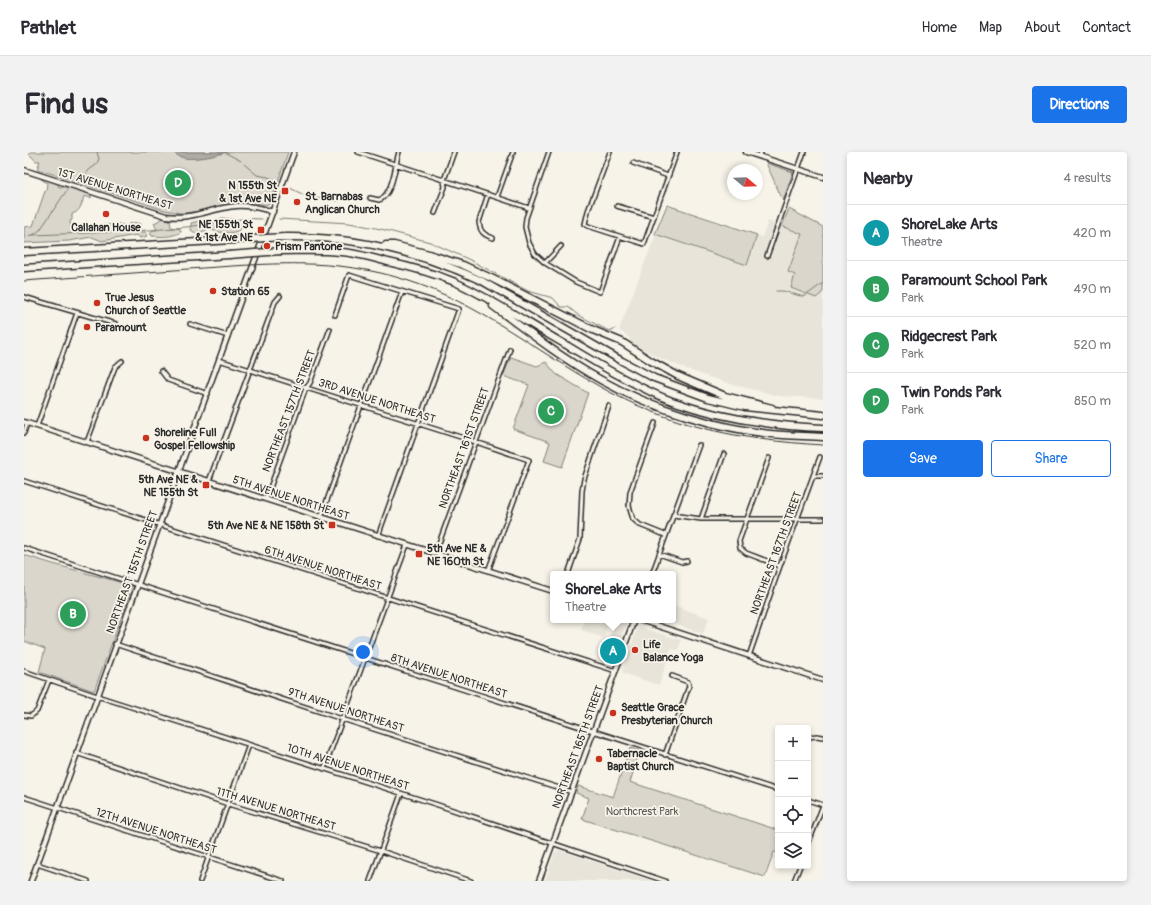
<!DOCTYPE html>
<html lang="en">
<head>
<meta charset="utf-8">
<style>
	body { margin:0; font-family:Pangolin,sans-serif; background:#f2f2f3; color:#2b2b33 }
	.controls { position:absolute; right:12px; bottom:12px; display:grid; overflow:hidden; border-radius:4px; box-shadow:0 2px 6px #0003 }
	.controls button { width:36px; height:36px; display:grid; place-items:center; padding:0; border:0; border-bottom:1px solid #e1e1e2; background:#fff; color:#2b2b33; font:20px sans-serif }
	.compass { position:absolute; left:703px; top:12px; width:36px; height:36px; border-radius:50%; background:#fff; box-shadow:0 2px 6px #0003; rotate:109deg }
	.you { position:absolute; left:339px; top:500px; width:14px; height:14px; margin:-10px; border:3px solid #fff; border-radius:50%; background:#1a73e8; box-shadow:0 0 0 6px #1a73e833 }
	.badge { display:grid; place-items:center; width:26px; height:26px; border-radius:50%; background:#1a73e8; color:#fff; font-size:13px; font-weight:700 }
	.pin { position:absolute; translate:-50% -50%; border:2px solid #fff; box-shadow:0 1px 4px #0006 }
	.popup { position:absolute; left:526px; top:419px; width:126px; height:52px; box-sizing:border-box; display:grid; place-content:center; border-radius:4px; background:#fff; filter:drop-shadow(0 1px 3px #0005); font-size:13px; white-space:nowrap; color:#7c7c81 }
	.popup b { font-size:15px; color:#2b2b33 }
	.popup::after { content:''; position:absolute; left:50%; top:100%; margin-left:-8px; border:8px solid transparent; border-top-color:#fff }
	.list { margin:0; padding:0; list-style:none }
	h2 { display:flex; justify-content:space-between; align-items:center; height:52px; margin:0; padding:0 16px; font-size:17px }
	h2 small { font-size:13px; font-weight:400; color:#7c7c81 }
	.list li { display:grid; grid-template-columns:26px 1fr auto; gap:12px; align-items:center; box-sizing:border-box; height:56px; padding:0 16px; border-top:1px solid #e1e1e2 }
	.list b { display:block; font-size:15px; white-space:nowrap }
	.list p { margin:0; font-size:13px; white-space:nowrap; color:#7c7c81 }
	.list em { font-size:13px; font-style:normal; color:#7c7c81 }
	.actions { display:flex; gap:8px; padding:12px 16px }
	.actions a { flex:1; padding:9px 0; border:1px solid #1a73e8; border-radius:4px; text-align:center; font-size:14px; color:#1a73e8 }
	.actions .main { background:#1a73e8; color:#fff }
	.icon { flex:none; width:22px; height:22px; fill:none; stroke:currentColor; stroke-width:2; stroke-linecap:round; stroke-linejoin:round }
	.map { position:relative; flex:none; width:799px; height:729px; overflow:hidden; border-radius:4px }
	header { display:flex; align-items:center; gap:24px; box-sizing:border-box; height:56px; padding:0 20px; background:#fff; border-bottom:1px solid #e1e1e2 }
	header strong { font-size:19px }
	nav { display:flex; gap:22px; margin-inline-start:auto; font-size:14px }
	.intro { display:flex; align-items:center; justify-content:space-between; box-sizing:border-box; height:96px; padding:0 24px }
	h1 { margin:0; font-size:28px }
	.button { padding:10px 18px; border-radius:4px; background:#1a73e8; color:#fff; font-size:14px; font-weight:700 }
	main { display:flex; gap:24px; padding:0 24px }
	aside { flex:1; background:#fff; border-radius:4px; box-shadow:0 2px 6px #0003 }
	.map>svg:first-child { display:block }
	.built { fill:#e8e4da }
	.green { fill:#dad6cc; stroke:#82807c }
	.water { fill:#afaca4; stroke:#7a7874 }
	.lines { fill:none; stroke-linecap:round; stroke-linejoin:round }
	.stream { stroke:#7a7874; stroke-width:1 }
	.minor-casing { stroke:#2b2b2b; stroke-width:6 }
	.tertiary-casing { stroke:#2b2b2b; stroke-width:7 }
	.motorway-casing { stroke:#2b2b2b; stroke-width:9 }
	.minor { stroke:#f7f3e8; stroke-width:3 }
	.tertiary { stroke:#f7f3e8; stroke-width:4 }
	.motorway { stroke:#f7f3e8; stroke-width:6 }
	.tram { stroke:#2b2b2b; stroke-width:1 }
	.motorway-bridge-casing { stroke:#2b2b2b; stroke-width:9; stroke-linecap:butt }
	.motorway-bridge { stroke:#f7f3e8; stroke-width:6 }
	.poi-dot { fill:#c8321e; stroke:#f7f3e8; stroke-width:1.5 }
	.labels { text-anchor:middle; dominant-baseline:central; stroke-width:3.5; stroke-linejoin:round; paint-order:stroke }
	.poi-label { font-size:11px; font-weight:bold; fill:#2b2b2b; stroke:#f7f3e8; text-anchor:start }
	.street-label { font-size:11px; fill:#2b2b2b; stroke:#f7f3e8 }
	.park-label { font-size:11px; fill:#575653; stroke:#f7f3e8 }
</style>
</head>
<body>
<header>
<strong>Pathlet</strong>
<nav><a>Home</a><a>Map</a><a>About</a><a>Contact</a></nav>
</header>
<div class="intro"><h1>Find us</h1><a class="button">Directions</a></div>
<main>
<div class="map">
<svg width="799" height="729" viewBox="0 0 799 729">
	<rect width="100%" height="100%" fill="#f7f3e8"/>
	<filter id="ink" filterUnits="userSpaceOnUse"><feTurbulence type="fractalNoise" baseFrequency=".025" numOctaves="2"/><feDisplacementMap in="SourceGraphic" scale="8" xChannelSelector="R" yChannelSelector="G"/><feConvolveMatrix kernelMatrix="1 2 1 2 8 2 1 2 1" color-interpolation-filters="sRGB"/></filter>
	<g filter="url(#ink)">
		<!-- built -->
		<path class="built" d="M643,53L738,85L744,69L778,82L764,120L771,123L792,146L799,140V246L755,244L710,233L673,221L640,208L607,191L605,188L606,186L595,178Z
			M649,453L685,466L679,482L639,468H649Z
			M560,468H595L602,470V473L588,512L577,509L589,476L583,474L580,486L557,478Z
			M616,475L657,488L654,498L647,497L635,533L598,521L613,477Z
			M535,698L629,729H521L531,700Z"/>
		<!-- green -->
		<path class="green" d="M6,0H264L247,50L242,53L226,50H216L169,61H156L140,58L13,17L16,9H12L5,2Z
			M742,11L769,20L759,49Z
			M18,26L33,30L35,35C44,34 57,39 66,42L67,44V46L60,44C58,52 56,60 48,62V68L46,69L47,76L94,72L103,74C107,70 112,70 117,72L116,80H122L123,84L116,86L113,83L78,89L68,85L45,89L0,91V75L9,74L21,39H22L23,31L17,27Z
			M643,53L733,83L723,113L631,82Z
			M765,57L799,75V140L792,146L767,136L771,123L764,120L778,82L758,74Z
			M140,66L146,69L147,75L156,77L157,80C148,85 139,85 128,84L126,81L129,78H133L130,71Z
			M198,66L214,68L217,77C209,83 194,81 185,77L173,82L167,78V71L179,68L184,72Z
			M487,205L513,214L522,210L532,222L564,241L538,315L520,309L526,290L489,277L505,233L479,224Z
			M0,403C36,415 72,423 109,434L70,539L15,520L21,497L0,489Z
			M606,596L616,599L606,630L754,678V701L750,700L741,725L558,667L565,646L552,641L554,634L589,645Z"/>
		<!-- water -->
		<path class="water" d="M149,0H202C193,4 166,9 157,5C154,4 151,2 149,0Z"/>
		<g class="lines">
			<!-- stream -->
			<path class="stream" d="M200,0L217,9
				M220,12L233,23L244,25L253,29
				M50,30L51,27L61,23L65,18L72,13L75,7L73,0
				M266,36L284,45L314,49
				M255,67L325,71L357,77L406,90L446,108L504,139L529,146L537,155H544L554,163L583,178L588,179L591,177
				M9,83C60,81 111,80 162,75C188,72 212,65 238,67
				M0,84L9,83L16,78L43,38
				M752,139H759L780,145L799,131"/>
			<defs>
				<path id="minor" d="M334,0L505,56
					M525,0L502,66L501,75L505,91L511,102L521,111L552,130L576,140L596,85
					M586,0L564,59L561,72L564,74L620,92L653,0
					M736,4L737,0
					M609,11L644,24
					M464,42L455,70C456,80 460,83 469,86
					M473,45L489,0
					M346,46L355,48C369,43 371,13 375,0
					M593,54L630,65
					M411,61L421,35L420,28L430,0
					M743,104L780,0
					M521,111L537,94
					M0,145L92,172
					M311,163L325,123L435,157L354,384
					M166,172L204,184
					M195,208L452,290L505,308L464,419
					M137,219L144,228L184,242
					M631,271L606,340L605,354L609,367L616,373L641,383
					M13,274L53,161
					M0,281L3,271
					M63,290L91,215L98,209
					M745,306L715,389L716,396L722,401L756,414
					M790,324H799
					M0,329L592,519
					M185,329L251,150L256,144
					M242,347L282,236L286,231L306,177
					M649,363L677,367H799
					M297,365L378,140
					M677,367L700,302
					M0,396C252,476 502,559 754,638
					M411,402L486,197
					M635,402L658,410L663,409
					M544,422L556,387L558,339L560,327L585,254
					M628,422L675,293
					M91,492L318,567L548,640
					M725,504L756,414L796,305
					M0,519L73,544L414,653L641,729
					M0,563L7,564L13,559L25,528
					M784,585L793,584L799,585
					M52,601L204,652L357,699L447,729
					M641,603L665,534L664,530L648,524
					M300,617L383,393
					M0,645L259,729
					M784,648L799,653
					M784,693L799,653
					M13,712L64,729
					M176,729L225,593
					M346,729L377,642
					M770,729L776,714"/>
				<path id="tertiary" d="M722,0L799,25
					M0,18L142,64C167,68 188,56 212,54C225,53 237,56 249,60
					M0,270L529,439
					M616,468L799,528
					M7,729L270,0
					M515,729L610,468"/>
				<path id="motorway" d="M261,85C329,84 396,100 458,129L598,209L630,226L684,246L721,255L799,263
					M362,93H370L405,102L439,113L467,126L569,178L598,190L627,209L654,224L701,244L748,256
					M257,99C277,99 297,98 317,100C333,101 349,106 364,110C387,115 409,121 431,130C470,148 507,173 544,194C575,213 614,236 648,249C696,266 748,274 799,276
					M0,100L209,88
					M0,116L205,103
					M469,154C504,180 539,207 577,228C628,257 701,279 759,283C773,284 786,284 799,285"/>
			</defs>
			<!-- minor casing -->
			<use href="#minor" class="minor-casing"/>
			<!-- tertiary casing -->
			<use href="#tertiary" class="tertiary-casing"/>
			<!-- motorway casing -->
			<use href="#motorway" class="motorway-casing"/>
			<!-- minor -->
			<use href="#minor" class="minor"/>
			<!-- tertiary -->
			<use href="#tertiary" class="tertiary"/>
			<!-- motorway -->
			<use href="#motorway" class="motorway"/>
			<!-- tram -->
			<path class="tram" d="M0,129C55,125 109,121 164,117C243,112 309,104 385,129C454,151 511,198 573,233C647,275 715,288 799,293"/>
			<defs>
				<path id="motorway-bridge" d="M209,88L261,85
					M205,103L257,99"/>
			</defs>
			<!-- motorway-bridge casing -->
			<use href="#motorway-bridge" class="motorway-bridge-casing"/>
			<!-- motorway-bridge -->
			<use href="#motorway-bridge" class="motorway-bridge"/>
		</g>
	</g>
	<!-- markers -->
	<g class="poi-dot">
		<rect x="257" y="35" width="8" height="8" rx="2"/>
		<circle cx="273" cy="50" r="4"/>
		<circle cx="82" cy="62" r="4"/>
		<rect x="233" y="74" width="8" height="8" rx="2"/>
		<circle cx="243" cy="94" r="4"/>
		<circle cx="189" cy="139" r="4"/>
		<circle cx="73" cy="151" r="4"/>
		<circle cx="63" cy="175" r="4"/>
		<circle cx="122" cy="286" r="4"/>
		<rect x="178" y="329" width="8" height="8" rx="2"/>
		<rect x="304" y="369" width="8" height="8" rx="2"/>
		<rect x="391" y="398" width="8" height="8" rx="2"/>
		<circle cx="611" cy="498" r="4"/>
		<circle cx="589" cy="561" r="4"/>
		<circle cx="575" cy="607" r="4"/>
	</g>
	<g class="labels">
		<!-- poi labels -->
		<g class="poi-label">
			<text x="253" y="33" text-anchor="end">N 155th St<tspan x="253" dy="13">&amp; 1st Ave NE</tspan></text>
			<text x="281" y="44">St. Barnabas<tspan x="281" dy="13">Anglican Church</tspan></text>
			<text x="229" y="72" text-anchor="end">NE 155th St<tspan x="229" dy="13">&amp; 1st Ave NE</tspan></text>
			<text x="82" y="75" text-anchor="middle">Callahan House</text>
			<text x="251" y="94">Prism Pantone</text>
			<text x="197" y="139">Station 65</text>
			<text x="81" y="145">True Jesus<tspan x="81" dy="13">Church of Seattle</tspan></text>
			<text x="71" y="175">Paramount</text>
			<text x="130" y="280">Shoreline Full<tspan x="130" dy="13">Gospel Fellowship</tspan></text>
			<text x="174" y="327" text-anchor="end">5th Ave NE &amp;<tspan x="174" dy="13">NE 155th St</tspan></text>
			<text x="300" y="373" text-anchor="end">5th Ave NE &amp; NE 158th St</text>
			<text x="403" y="396">5th Ave NE &amp;<tspan x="403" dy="13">NE 160th St</tspan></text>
			<text x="619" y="492">Life<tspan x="619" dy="13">Balance Yoga</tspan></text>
			<text x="597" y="555">Seattle Grace<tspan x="597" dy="13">Presbyterian Church</tspan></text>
			<text x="583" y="601">Tabernacle<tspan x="583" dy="13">Baptist Church</tspan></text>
		</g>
		<!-- street labels -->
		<g class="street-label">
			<text transform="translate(91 37) rotate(17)">1ST AVENUE NORTHEAST</text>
			<text transform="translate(353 249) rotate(18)">3RD AVENUE NORTHEAST</text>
			<text transform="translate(265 259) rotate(-69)">NORTHEAST 157TH STREET</text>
			<text transform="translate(440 296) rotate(-70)">NORTHEAST 161ST STREET</text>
			<text transform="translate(267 346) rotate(18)">5TH AVENUE NORTHEAST</text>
			<text transform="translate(752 401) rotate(-70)">NORTHEAST 167TH STREET</text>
			<text transform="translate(299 416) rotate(18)">6TH AVENUE NORTHEAST</text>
			<text transform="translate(108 420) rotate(-70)">NORTHEAST 155TH STREET</text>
			<text transform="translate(425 524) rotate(18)">8TH AVENUE NORTHEAST</text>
			<text transform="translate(322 558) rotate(18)">9TH AVENUE NORTHEAST</text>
			<text transform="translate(554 595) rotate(-70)">NORTHEAST 165TH STREET</text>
			<text transform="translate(324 615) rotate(18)">10TH AVENUE NORTHEAST</text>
			<text transform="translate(252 657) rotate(17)">11TH AVENUE NORTHEAST</text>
			<text transform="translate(132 679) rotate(18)">12TH AVENUE NORTHEAST</text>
		</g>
		<!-- park labels -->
		<g class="park-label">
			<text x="618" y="659">Northcrest Park</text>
		</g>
	</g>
</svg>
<div class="controls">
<button>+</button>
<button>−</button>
<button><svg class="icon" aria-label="locate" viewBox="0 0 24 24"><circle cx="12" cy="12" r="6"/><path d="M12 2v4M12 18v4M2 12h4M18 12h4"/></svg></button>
<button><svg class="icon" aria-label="layers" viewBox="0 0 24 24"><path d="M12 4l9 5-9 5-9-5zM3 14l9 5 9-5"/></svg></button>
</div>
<svg class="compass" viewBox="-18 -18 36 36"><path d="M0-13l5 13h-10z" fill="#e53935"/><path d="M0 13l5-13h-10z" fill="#7c7c81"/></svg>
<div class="you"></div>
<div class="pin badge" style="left:589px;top:499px;background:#0f9aa8">A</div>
<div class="popup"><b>ShoreLake Arts</b>Theatre</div>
<div class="pin badge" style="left:49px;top:462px;background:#2e9e5b">B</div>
<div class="pin badge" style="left:527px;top:259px;background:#2e9e5b">C</div>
<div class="pin badge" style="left:154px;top:31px;background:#2e9e5b">D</div>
</div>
<aside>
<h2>Nearby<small>4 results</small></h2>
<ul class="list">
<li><span class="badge" style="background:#0f9aa8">A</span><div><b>ShoreLake Arts</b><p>Theatre</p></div><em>420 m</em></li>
<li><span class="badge" style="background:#2e9e5b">B</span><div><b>Paramount School Park</b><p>Park</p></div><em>490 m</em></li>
<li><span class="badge" style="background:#2e9e5b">C</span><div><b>Ridgecrest Park</b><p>Park</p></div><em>520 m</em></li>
<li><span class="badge" style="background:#2e9e5b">D</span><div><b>Twin Ponds Park</b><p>Park</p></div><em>850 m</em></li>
</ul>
<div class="actions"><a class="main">Save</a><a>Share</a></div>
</aside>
</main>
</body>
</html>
